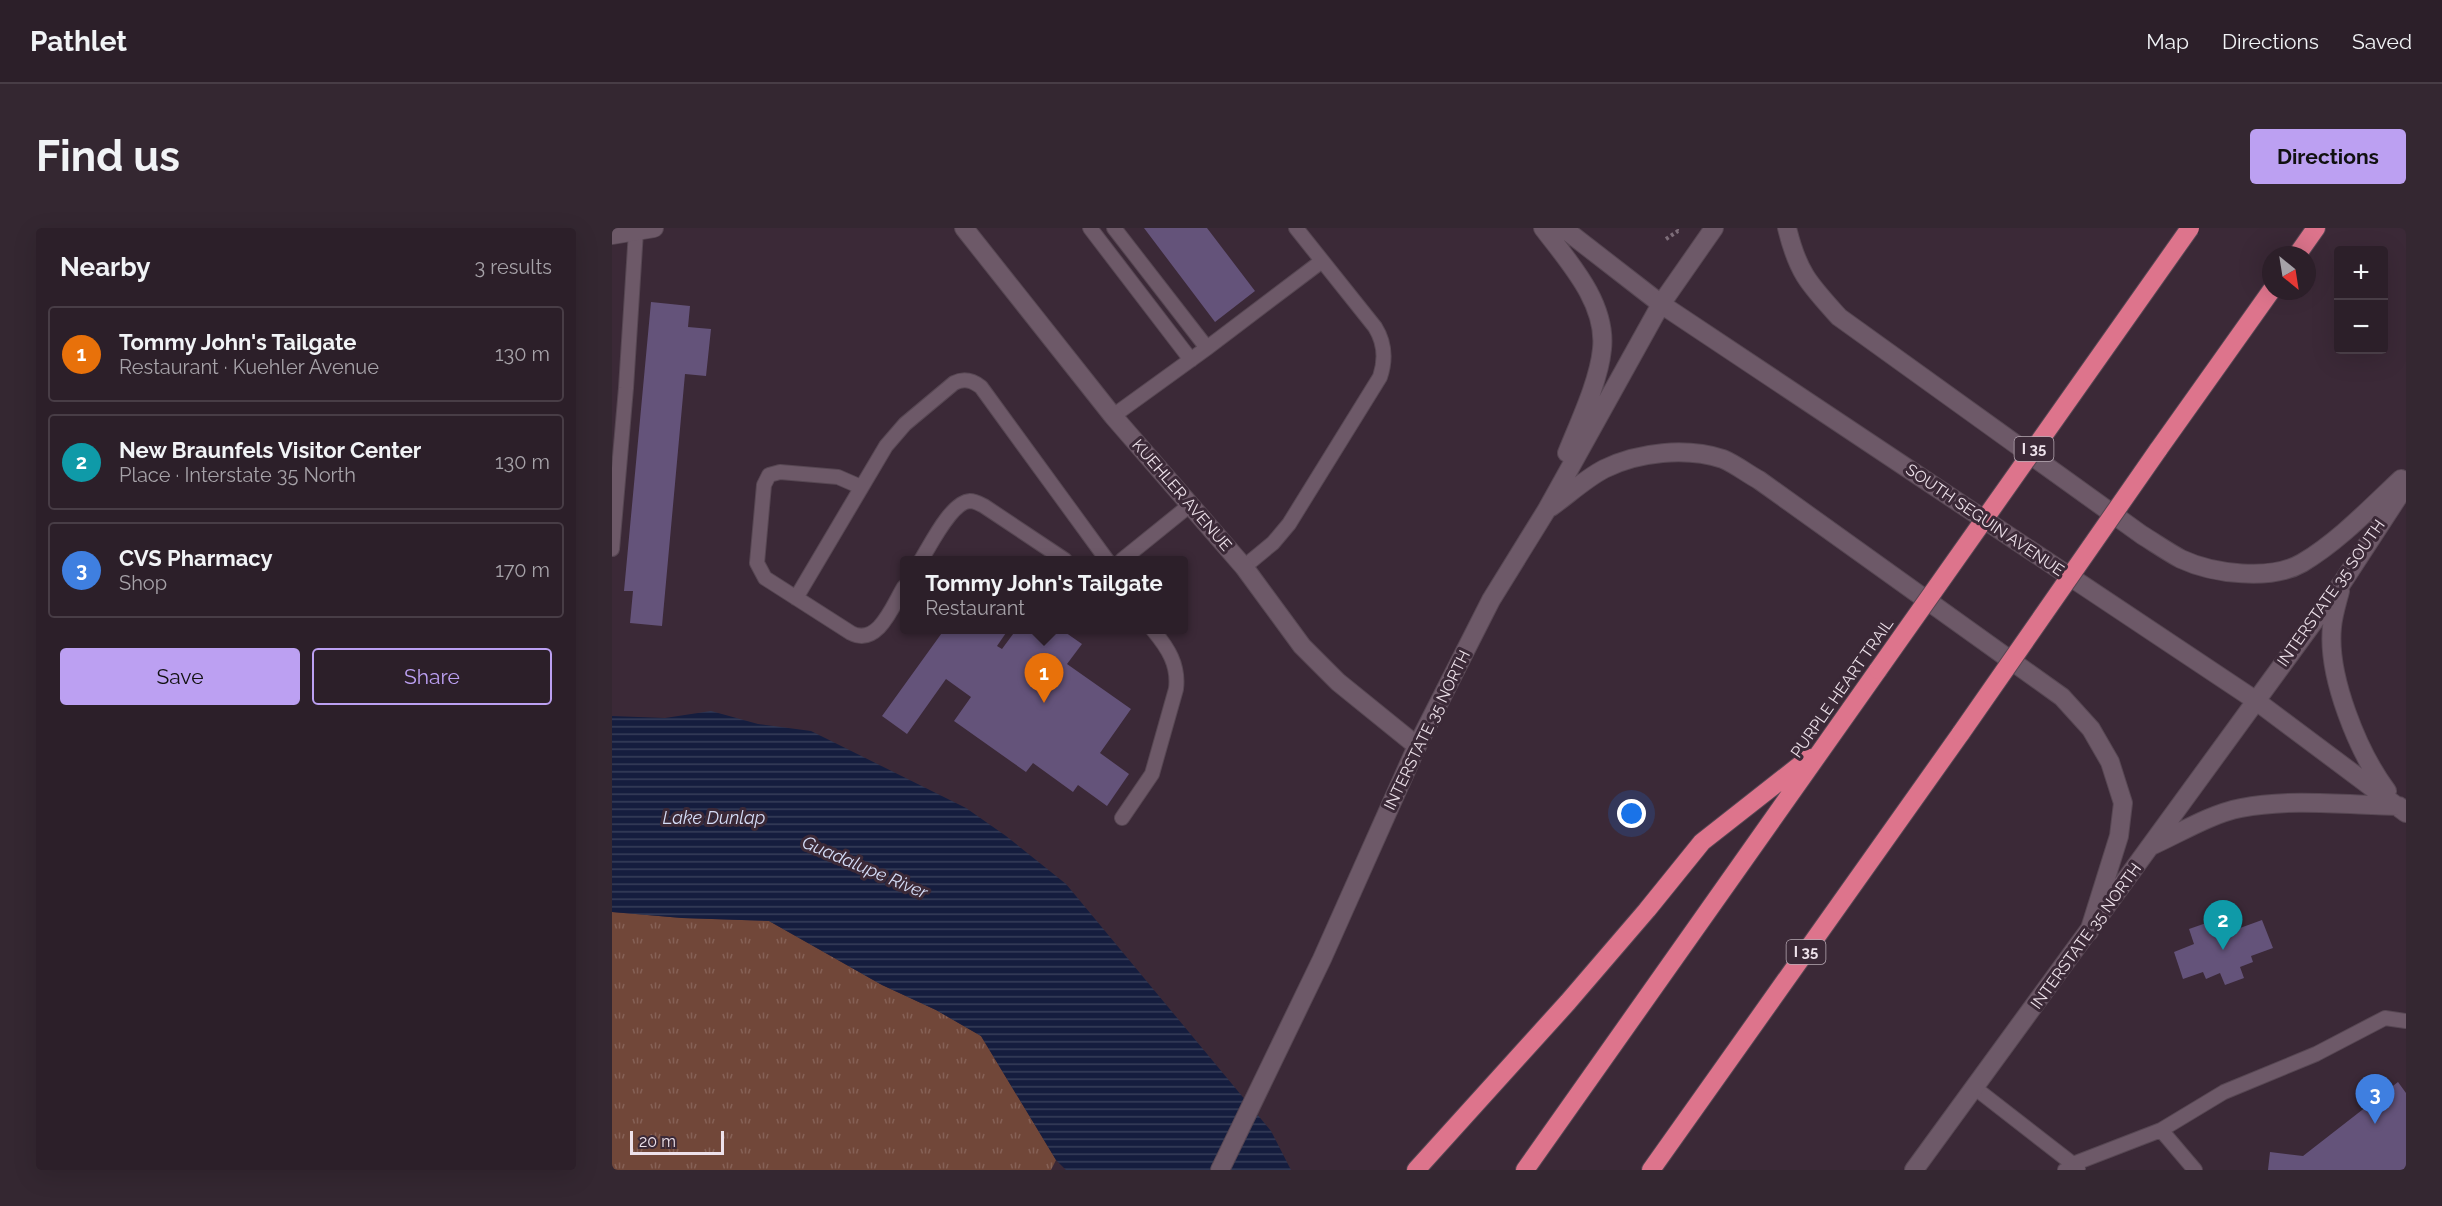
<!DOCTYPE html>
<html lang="en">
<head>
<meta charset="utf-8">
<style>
	body { margin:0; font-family:Raleway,sans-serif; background:#342731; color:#f1f3f6 }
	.controls { position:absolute; right:18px; top:18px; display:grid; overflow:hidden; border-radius:6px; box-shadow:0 6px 24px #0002 }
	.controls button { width:54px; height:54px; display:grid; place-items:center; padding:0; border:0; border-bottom:2px solid #483d46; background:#2c1f29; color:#f1f3f6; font:30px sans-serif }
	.compass { position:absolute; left:1650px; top:18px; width:54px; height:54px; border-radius:50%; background:#2c1f29; box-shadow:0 6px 24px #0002; rotate:150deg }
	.scale { position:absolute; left:18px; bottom:15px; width:94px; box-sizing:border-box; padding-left:6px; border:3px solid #ede1ea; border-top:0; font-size:16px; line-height:21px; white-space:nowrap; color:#ede1ea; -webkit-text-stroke:4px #3b2937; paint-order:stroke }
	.you { position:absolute; left:1020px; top:586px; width:21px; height:21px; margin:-15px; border:4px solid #fff; border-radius:50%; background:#1a73e8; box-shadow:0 0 0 9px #1a73e833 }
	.badge { display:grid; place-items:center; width:39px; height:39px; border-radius:50%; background:#bca0f2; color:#fff; font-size:20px; font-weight:700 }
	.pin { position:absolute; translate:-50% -50px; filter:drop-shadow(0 2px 3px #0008) }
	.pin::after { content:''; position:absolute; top:32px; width:21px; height:18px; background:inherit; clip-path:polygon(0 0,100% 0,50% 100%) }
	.popup { position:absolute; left:288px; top:328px; width:288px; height:78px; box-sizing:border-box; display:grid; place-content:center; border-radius:6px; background:#2c1f29; filter:drop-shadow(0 2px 4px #0005); font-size:20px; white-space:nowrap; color:#a6a2a8 }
	.popup b { font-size:22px; color:#f1f3f6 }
	.popup::after { content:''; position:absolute; left:50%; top:100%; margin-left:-12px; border:12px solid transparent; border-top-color:#2c1f29 }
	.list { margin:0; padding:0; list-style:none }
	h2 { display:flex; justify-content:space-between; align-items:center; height:78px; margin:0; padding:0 24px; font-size:26px }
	h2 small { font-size:20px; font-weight:400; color:#a6a2a8 }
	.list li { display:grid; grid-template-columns:39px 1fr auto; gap:18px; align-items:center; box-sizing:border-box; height:96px; margin:0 12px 12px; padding:0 12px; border:2px solid #483d46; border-radius:6px }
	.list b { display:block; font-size:22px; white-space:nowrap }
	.list p { margin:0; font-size:20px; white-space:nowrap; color:#a6a2a8 }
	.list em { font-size:20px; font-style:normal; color:#a6a2a8 }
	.actions { display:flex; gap:12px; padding:18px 24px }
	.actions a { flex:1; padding:14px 0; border:2px solid #bca0f2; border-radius:6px; text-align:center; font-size:21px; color:#bca0f2 }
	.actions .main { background:#bca0f2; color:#111 }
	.map { position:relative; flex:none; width:1794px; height:942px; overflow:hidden; border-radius:6px }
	header { display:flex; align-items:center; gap:36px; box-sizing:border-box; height:84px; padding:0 30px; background:#2c1f29; border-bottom:2px solid #483d46 }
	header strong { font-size:28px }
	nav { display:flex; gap:33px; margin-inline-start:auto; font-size:21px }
	.intro { display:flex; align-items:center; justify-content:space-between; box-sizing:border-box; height:144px; padding:0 36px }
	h1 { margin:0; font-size:42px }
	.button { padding:15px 27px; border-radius:6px; background:#bca0f2; color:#111; font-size:21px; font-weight:700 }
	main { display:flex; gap:36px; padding:0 36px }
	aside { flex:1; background:#2c1f29; border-radius:6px; box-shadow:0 6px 24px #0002 }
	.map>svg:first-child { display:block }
	.grass { fill:url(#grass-tufts) }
	.water { fill:url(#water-rules) }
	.building { fill:#64537a }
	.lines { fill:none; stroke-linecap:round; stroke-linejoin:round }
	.lane-casing { stroke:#574753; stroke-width:16 }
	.street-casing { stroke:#574753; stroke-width:20 }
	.secondary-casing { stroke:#574753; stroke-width:20 }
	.highway-casing { stroke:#574753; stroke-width:20 }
	.path { stroke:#7d6d79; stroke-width:4; stroke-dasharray:3 3; stroke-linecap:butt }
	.lane { stroke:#6d5968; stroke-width:14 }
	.street { stroke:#6d5968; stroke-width:18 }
	.secondary { stroke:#6d5968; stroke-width:18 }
	.highway { stroke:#dd748c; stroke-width:18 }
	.highway-bridge-casing { stroke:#574753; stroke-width:20; stroke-linecap:butt }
	.highway-bridge { stroke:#dd748c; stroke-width:18 }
	.labels { text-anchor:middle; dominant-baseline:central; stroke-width:6; stroke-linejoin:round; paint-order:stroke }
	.shield { fill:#3b2937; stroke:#b8aab4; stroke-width:1.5 }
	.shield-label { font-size:15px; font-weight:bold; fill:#ede1ea }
	.street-label { font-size:16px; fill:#ede1ea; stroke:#3b2937 }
	.water-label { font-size:18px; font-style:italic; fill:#d4dcf7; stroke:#3b2937 }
</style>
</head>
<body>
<header>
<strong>Pathlet</strong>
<nav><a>Map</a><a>Directions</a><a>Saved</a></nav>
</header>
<div class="intro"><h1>Find us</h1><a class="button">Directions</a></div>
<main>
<aside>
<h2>Nearby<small>3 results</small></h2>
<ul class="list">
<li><span class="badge" style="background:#e8710a">1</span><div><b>Tommy John's Tailgate</b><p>Restaurant · Kuehler Avenue</p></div><em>130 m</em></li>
<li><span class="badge" style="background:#0f9aa8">2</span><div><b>New Braunfels Visitor Center</b><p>Place · Interstate 35 North</p></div><em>130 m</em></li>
<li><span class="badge" style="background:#3f7fe0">3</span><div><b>CVS Pharmacy</b><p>Shop</p></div><em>170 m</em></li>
</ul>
<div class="actions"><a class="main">Save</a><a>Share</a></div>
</aside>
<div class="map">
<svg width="1794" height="942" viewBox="0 0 1794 942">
	<defs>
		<pattern id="grass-tufts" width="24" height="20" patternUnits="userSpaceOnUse" patternTransform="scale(1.5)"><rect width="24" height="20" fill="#714739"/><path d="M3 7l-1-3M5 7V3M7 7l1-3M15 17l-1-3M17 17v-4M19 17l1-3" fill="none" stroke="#866156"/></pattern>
		<pattern id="water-rules" width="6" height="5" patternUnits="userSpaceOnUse" patternTransform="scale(1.5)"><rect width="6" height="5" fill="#151d3e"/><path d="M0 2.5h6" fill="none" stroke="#373e5a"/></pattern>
	</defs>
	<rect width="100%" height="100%" fill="#3b2937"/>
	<!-- grass -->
	<path class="grass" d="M0,684L70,690L157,693L270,757L324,782L369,808L444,932L439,942H0Z"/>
	<!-- water -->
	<path class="water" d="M99,483L146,496L199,503L354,580L394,608L454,656L659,903L679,942H454L444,932L369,808L324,782L270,757L157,693L70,690L0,684V488L53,490Z"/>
	<!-- building -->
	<path class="building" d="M532,0H595L643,63L603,94Z
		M39,74L78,78L76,99L99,101L94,148L73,146L50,398L18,395L21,363H12Z
		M332,402H396L385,418L390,421L404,402H450L470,416L455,436L519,481L488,525L517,546L495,578L466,557L461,564L421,535L414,544L342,493L359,469L334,451L295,506L270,488Z
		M1623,685L1628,700L1650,692L1661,720L1639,728L1641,734L1628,739L1632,750L1613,757L1608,745L1594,751L1591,744L1571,751L1562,724L1582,716L1577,701Z
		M1786,854L1794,865V942H1656L1658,924L1691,928Z"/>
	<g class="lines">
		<defs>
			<path id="lane" d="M478,0L579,132
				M502,0L595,120
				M501,188L595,120L710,33
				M249,259L226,249L168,244L157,247L152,257L145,335L153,350L239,405C266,419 281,377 292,359
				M0,321L14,160L24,3
				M309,332C318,318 339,274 358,273C363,273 368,276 372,278L453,332
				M510,332L578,277
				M632,339L661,315L677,296L768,149C774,131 773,115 763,99L684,0
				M184,370L274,218L293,196L342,155C352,150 360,152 369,159L495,332
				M510,590L540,546L564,461C567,437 556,420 541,402
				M1363,860L1466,940
				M1549,902L1583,942
				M1453,942L1461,936L1549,902L1612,864L1704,826L1773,790L1794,793"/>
			<path id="street" d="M352,0L501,188L632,339L690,418L726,454L805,518
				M0,7L42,0"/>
			<path id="secondary" d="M931,0C956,33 995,75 990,121C987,153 967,195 955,225
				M951,0L1049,76L1643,472L1794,585
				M1175,0C1186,45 1197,56 1227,89L1530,307C1543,315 1556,324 1569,331C1601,346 1659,353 1690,335C1727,313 1758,280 1789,251
				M939,279C956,267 973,251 992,241C1026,224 1074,219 1111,231C1123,236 1136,246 1147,252L1450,469L1479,501L1498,534L1511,575L1507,608L1477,704
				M1728,363C1725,375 1721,387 1720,399C1715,448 1746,524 1775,563
				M1539,618C1568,605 1598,586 1629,580C1679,570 1736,577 1787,578
				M608,942L710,731L805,518L879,372L934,283L1049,76L1102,0
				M1302,942L1730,355L1794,257"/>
			<path id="highway" d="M1685,27L1704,0
				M1546,222L1659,63
				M804,942L956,774L1035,682L1090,614L1197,530
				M913,942L1266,442
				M1039,942L1349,505"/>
		</defs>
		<!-- lane casing -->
		<use href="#lane" class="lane-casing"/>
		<!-- street casing -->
		<use href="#street" class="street-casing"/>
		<!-- secondary casing -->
		<use href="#secondary" class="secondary-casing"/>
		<!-- highway casing -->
		<use href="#highway" class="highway-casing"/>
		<!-- path -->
		<path class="path" d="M1054,11L1066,3L1069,4"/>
		<!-- lane -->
		<use href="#lane" class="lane"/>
		<!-- street -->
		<use href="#street" class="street"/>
		<!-- secondary -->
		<use href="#secondary" class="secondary"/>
		<!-- highway -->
		<use href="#highway" class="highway"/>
		<defs>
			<path id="highway-bridge" d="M1266,442L1578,0
				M1349,505L1546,222"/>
		</defs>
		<!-- highway-bridge casing -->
		<use href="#highway-bridge" class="highway-bridge-casing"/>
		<!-- highway-bridge -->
		<use href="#highway-bridge" class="highway-bridge"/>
	</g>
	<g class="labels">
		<!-- shield labels -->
		<g class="shield">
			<rect x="1402.5" y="209" width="39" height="24" rx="4.5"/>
			<rect x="1174.5" y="712" width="39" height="24" rx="4.5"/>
		</g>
		<g class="shield-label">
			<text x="1422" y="221">I 35</text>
			<text x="1194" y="724">I 35</text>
		</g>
		<!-- street labels -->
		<g class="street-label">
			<text transform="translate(570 267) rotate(49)">KUEHLER AVENUE</text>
			<text transform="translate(1373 292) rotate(34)">SOUTH SEGUIN AVENUE</text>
			<text transform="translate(1719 365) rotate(-55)">INTERSTATE 35 SOUTH</text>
			<text transform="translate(1230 460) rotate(-55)">PURPLE HEART TRAIL</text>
			<text transform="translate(815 502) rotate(-64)">INTERSTATE 35 NORTH</text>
			<text transform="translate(1474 708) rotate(-54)">INTERSTATE 35 NORTH</text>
		</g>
		<!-- water labels -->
		<g class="water-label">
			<text x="102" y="589">Lake Dunlap</text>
			<text transform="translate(253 639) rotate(23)">Guadalupe River</text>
		</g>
	</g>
</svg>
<div class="controls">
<button>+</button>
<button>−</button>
</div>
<svg class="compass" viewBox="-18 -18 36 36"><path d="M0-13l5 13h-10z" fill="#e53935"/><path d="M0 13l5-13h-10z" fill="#a6a2a8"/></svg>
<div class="scale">20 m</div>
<div class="you"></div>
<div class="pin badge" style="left:432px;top:475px;background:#e8710a">1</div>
<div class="popup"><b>Tommy John's Tailgate</b>Restaurant</div>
<div class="pin badge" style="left:1611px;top:722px;background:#0f9aa8">2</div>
<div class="pin badge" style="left:1763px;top:896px;background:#3f7fe0">3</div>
</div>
</main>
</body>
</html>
